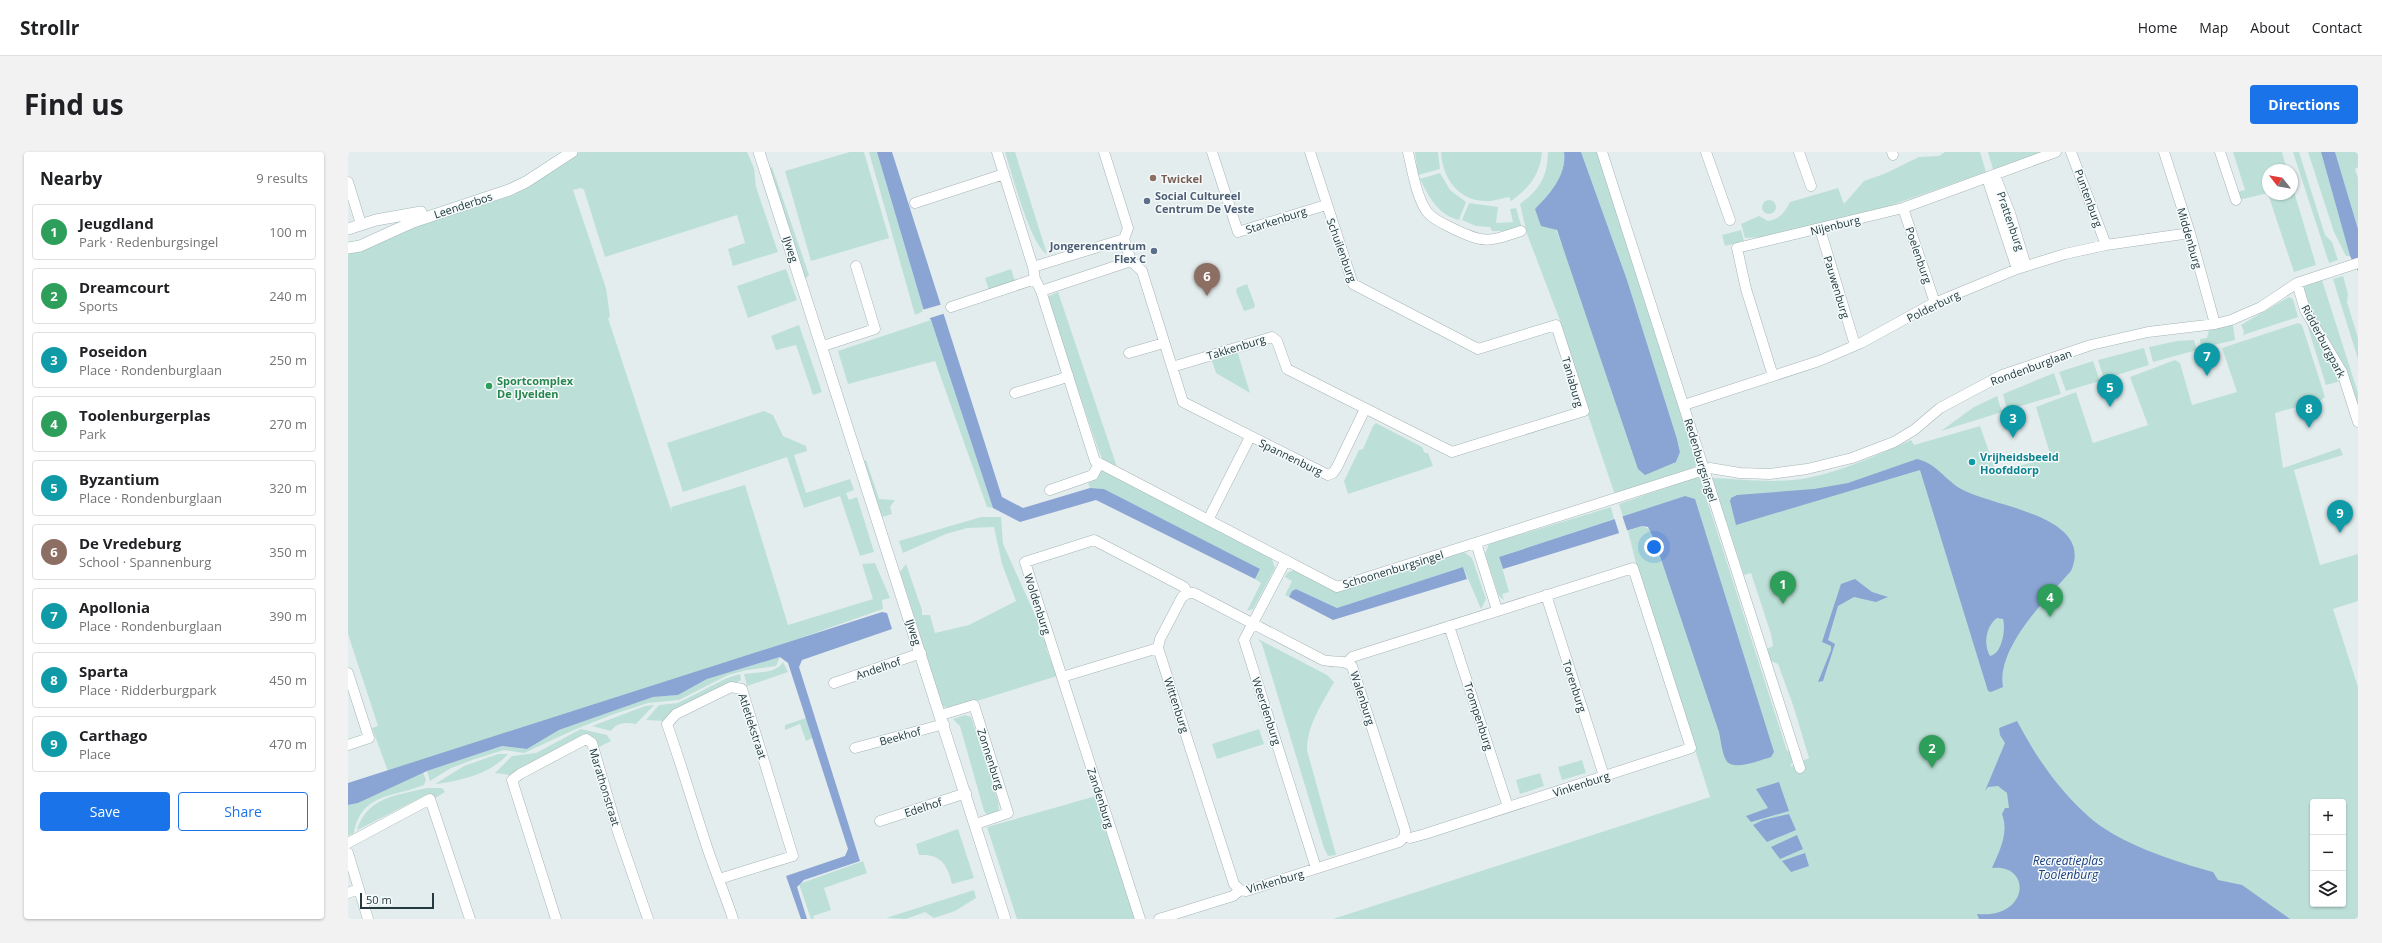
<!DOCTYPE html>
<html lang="en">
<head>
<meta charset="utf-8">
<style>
	body { margin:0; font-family:"Open Sans",sans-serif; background:#f2f2f2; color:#202124 }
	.controls { position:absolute; right:12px; bottom:12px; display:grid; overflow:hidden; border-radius:4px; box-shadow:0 1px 3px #0004 }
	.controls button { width:36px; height:36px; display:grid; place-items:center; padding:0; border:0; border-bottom:1px solid #e0e0e0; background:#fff; color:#202124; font:20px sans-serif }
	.compass { position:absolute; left:1914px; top:12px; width:36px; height:36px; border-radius:50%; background:#fff; box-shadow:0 1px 3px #0004; rotate:301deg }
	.scale { position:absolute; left:12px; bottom:10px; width:74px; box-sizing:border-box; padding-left:4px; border:2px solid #223a40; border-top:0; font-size:11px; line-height:14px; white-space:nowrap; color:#223a40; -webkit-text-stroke:3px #f5fafa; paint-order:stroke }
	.you { position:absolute; left:1306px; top:395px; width:14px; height:14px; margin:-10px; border:3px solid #fff; border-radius:50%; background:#1a73e8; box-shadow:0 0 0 6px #1a73e833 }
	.badge { display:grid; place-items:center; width:26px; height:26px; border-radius:50%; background:#1a73e8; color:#fff; font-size:13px; font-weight:700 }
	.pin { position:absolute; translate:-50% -33px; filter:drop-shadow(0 1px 2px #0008) }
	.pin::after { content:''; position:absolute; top:21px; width:14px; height:12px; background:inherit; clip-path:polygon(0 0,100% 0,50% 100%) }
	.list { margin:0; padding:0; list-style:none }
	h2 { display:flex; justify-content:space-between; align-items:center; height:52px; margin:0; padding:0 16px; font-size:17px }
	h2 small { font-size:13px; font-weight:400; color:#757577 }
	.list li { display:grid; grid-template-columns:26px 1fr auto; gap:12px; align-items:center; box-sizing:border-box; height:56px; margin:0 8px 8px; padding:0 8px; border:1px solid #e0e0e0; border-radius:4px }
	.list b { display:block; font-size:15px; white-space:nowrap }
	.list p { margin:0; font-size:13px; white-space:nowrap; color:#757577 }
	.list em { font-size:13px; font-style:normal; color:#757577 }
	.actions { display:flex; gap:8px; padding:12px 16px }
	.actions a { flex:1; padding:9px 0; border:1px solid #1a73e8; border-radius:4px; text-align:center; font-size:14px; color:#1a73e8 }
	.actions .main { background:#1a73e8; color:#fff }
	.icon { flex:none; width:22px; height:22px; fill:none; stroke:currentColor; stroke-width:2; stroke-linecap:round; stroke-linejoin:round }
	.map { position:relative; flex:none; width:2010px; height:767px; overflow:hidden; border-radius:4px }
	header { display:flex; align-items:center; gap:24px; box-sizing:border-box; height:56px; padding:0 20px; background:#fff; border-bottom:1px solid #e0e0e0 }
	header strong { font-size:19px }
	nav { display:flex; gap:22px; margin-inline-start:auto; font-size:14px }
	.intro { display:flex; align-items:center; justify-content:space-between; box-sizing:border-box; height:96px; padding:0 24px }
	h1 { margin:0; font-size:28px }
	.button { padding:10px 18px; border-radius:4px; background:#1a73e8; color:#fff; font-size:14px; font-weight:700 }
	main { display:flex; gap:24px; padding:0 24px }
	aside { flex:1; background:#fff; border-radius:4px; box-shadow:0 1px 3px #0004 }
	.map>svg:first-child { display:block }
	.green { fill:#bce0d7; fill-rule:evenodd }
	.water { fill:#8aa4d4; fill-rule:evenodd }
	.pier { fill:#e4edee }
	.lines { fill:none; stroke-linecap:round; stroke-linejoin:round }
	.minor-casing { stroke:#a6b4b6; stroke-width:11 }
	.tertiary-casing { stroke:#a6b4b6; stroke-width:12 }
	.secondary-casing { stroke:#a2b7ba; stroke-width:12 }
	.minor { stroke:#fff; stroke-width:10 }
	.tertiary { stroke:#fff; stroke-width:11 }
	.secondary { stroke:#fff; stroke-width:11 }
	.education-dot { fill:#8d6e63; stroke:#f5fafa; stroke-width:1.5 }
	.service-dot { fill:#5c6f8a; stroke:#f5fafa; stroke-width:1.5 }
	.leisure-dot { fill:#2e9e5b; stroke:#f5fafa; stroke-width:1.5 }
	.culture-dot { fill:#0f9aa8; stroke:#f5fafa; stroke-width:1.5 }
	.labels { text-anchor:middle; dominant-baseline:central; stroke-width:3; stroke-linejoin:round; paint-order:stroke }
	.education-label { font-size:11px; font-weight:bold; fill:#785e54; stroke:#f5fafa; text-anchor:start }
	.service-label { font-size:11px; font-weight:bold; fill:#4e5e75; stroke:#f5fafa; text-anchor:start }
	.street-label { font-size:11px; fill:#223a40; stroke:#f5fafa }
	.leisure-label { font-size:11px; font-weight:bold; fill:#27864d; stroke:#f5fafa; text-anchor:start }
	.culture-label { font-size:11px; font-weight:bold; fill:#0d838f; stroke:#f5fafa; text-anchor:start }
	.water-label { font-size:12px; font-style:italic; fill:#1a3c7f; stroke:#f5fafa }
</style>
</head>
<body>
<header>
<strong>Strollr</strong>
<nav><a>Home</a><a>Map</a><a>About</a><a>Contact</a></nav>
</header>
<div class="intro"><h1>Find us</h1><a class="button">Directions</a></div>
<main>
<aside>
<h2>Nearby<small>9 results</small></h2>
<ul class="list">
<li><span class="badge" style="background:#2e9e5b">1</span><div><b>Jeugdland</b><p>Park · Redenburgsingel</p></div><em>100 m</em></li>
<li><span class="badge" style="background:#2e9e5b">2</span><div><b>Dreamcourt</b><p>Sports</p></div><em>240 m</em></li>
<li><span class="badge" style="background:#0f9aa8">3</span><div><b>Poseidon</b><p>Place · Rondenburglaan</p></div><em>250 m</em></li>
<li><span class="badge" style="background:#2e9e5b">4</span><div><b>Toolenburgerplas</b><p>Park</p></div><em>270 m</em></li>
<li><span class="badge" style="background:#0f9aa8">5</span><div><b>Byzantium</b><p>Place · Rondenburglaan</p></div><em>320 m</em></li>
<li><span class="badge" style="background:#8d6e63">6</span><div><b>De Vredeburg</b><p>School · Spannenburg</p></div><em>350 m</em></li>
<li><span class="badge" style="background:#0f9aa8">7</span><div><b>Apollonia</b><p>Place · Rondenburglaan</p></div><em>390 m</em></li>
<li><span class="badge" style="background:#0f9aa8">8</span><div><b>Sparta</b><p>Place · Ridderburgpark</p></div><em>450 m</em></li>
<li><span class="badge" style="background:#0f9aa8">9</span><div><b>Carthago</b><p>Place</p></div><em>470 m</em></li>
</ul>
<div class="actions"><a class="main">Save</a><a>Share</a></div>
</aside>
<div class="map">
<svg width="2010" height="767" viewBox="0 0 2010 767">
	<rect width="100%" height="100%" fill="#e4edee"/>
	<!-- green -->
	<path class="green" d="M231,0H399L406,16L408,35L430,100L385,114L380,97L397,91L389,63L257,105L236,38L233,36L225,38L258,136L262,165L260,166L324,361L323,355L397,333L440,473L525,447L514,412L527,411L542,446L534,448L535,457L324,531L41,622L24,576L30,574L0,482V100L28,93L69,73L166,43Z
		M502,0H516L541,86L463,109L437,19Z
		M521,0H529L576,159L567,163Z
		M657,0H667L699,102C683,95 663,19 657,0Z
		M1067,0H1090L1092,17L1070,23Z
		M1093,0H1194C1192,23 1181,36 1163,49L1161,45C1154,46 1144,50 1136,49C1110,48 1094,25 1093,0Z
		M1200,0H1216C1219,23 1202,42 1187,57L1208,78L1215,95L1328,310L1332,300L1329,287L1279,128L1233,0H1250L1274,79L1352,313L1267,343L1241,266L1213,171L1179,82L1172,52C1192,37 1199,26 1200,0Z
		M1597,0H1632L1638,20L1507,66L1416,85L1397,86L1393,72L1411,64L1420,69C1432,67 1436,61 1442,50L1490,36L1496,52L1516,29L1536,22L1571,5L1591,4Z
		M1640,0H1700L1646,21Z
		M1885,0H1934L1939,18H1920V41L1891,48L1889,40L1897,38Z
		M1945,0H1951L1977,83L1984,90L1990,108L1981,111Z
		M1960,0H1973L2002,104H1998L1986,80Z
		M1987,0H2010V15L2007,17L2010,26V77Z
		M424,15L461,123L455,129L419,17Z
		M1092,21L1102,38L1118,50L1111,68C1090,63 1081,45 1072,27Z
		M1944,33L1968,113L1946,120L1920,42H1944Z
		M1414 55a7 7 0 1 1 14 0a7 7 0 1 1-14 0Z
		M1121,51L1150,55L1148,71L1165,70L1162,57L1168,56L1174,76L1156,79H1144L1142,75L1128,74L1114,68Z
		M1393,78L1396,89L1377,94L1374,83Z
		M438,117L449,148L400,166L389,134Z
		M663,117L667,129L641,138L637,126Z
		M1995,124L2000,142L1999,150L2010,186V207L1985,127Z
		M1974,128L2010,241V258L1964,162L1955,135Z
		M899,132L907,153L906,156L896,159L888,139L889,136Z
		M710,140L770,318L756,311L750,297L699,145Z
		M1941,145L1945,147L1950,165L1895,183L1896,179L1893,173Z
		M1957,166L1988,216L1992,229L1978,233Z
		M583,168L645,356L639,355L586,206L587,209L500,232L490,199Z
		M1950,171L1954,173L1977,245L1973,248L1927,261L1935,316L1992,296L1995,303L1946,318L1972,413L2010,402V449L1985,457L2010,535V767H985L1362,645L1288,411L1280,379L1294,374L1320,385L1360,547L1337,344L1275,365L1271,352L1346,326H1352L1439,599L1443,598L1446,606L1442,615L1461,606L1445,553L1430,512L1421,508L1419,497L1425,494L1423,482L1403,421L1396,423L1364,326C1394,327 1430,332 1459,326C1495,319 1530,303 1563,288L1566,293L1632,274L1648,320L1703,305L1688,255L1728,240L1745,291L1800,273L1782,225L1827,208L1832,211L1844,253L1889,240L1874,196ZM1965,650H1995V752H1965Z
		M451,173L474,240L465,243L448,193L428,198L423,184Z
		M1885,173L1887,188L1853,196L1852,187L1859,186L1861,178Z
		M1846,188L1849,198L1805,210L1801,195L1829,189Z
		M888,195L902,241L868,221L862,203Z
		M1796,196L1801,213L1756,227L1750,208Z
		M1745,209L1752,229L1718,239L1711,220Z
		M1706,221L1713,242L1659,258L1655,242Z
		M1649,244L1654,260L1593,279L1626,255Z
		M416,259L425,263L435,284L458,294L459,299L446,303L458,341L502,327L506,338L498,341L501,348L509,345L526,400L512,404L492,344L456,356L439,305L335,340L319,291Z
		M1028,271L1074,295L1077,301H1080L1085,314L1000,342L996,329L1011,298L1015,297L1025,274Z
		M518,308L531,347L547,348L542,355L544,362L531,366L514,310Z
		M753,318L924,407L927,416L905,457L899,459L913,431L907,427L912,418L756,337L742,336L740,331L749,327Z
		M1263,355L1266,367L1151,405L1161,440L1154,442L1156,448L1151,444L1137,402L1141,392Z
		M633,365H653L655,392L687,463L693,469L690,473L695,487L698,488L700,494L698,496L709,524L603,557L594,554L552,420L558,412L574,458V463H582L587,481L621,473L668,449L654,412L646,375L619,376L598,382L555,401L551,389Z
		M1116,400L1124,406L1138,447L1133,457L1115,415L989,456L948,437L944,439L941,445L937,443L944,429L937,425L939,421L946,418L989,439Z
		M910,487L979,523L986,530C974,552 959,573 959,598L988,703L980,704L976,696L914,492Z
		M432,505L428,514L399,518L380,523L331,548L300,551L266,562L228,577L176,601L156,598L127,607L103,616L82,629L79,619L154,594L179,597L211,578L305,545L330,543L359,527Z
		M435,510L440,520L399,534L396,522C409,520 428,522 435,510Z
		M392,522L393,528L316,569L298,568L311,553L330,551L379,526Z
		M306,553L288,572C278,570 269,570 263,579L244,574L297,554Z
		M617,563L623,565L650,649L651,658L640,664L636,659L612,574L605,567Z
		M458,566L464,586L458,589L452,572L437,578V573Z
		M233,577L259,583L263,589L249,596L234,583L162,623L147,621L164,604L188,601Z
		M911,577L916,592L869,607L864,592Z
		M150,602H160C143,622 112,629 87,632L116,614Z
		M1234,608L1238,621L1214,628L1210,615Z
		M75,620L78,628L76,633C46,645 13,641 6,681L0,684V653L10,651Z
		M1192,621L1196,634L1172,642L1168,628Z
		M79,636H94L97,640L87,646L80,642L9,678C19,645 49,643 79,636Z
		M748,644L788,767H669L639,675Z
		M610,677L626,726L604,732C599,712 593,702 571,703L568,692Z
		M515,709L519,721L476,736L483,758L465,764L466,767H463L451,732Z
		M626,738L628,746L607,759L586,766L577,760L558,767L538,766Z"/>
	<!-- water -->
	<path class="water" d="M529,0H544L654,345L675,356L742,336L756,337L912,417L907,427L748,348L672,370L645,356L583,168L576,159Z
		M1216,0H1233L1279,128L1329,287L1332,300L1328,310L1297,323L1290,317L1209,78L1193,74L1187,57C1202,42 1219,23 1216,0Z
		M1973,0H1987L1990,10L2010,77V119L2002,104Z
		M1569,307C1589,311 1599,331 1617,339C1649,355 1747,365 1723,419C1699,446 1648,496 1655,535L1643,540L1640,539L1572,318L1388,373L1382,349L1383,346L1389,343L1466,337L1500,331ZM1649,466L1655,467C1658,477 1654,502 1642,504C1635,492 1638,474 1649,466Z
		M1337,344L1347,347L1426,600L1423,605C1413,608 1384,620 1378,608C1374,601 1373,589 1371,580L1307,389L1300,375L1294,374L1155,417L1151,405Z
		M1115,415L1119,427L985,468L941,445L944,439L948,437L989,456Z
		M1507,427L1524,440L1540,445L1528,450L1506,445L1490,454L1480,488L1487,492L1475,529L1470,530L1483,498V494L1474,490L1493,432Z
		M534,460L539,461L544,477L454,508L451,515L512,709L456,728L449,735L459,767H453L438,724L497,704L500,697L440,511L432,505L359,527L330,543L305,545L211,578L179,597L154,594L79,619L10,651L0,653V631Z
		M1669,569C1688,605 1710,637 1740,664C1769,691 1828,710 1865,720L1870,728L1894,733L1942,767H1631L1629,762C1682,767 1684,711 1644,716C1652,698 1661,681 1654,662L1657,656H1661L1659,641L1650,634L1640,635L1637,639L1657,591L1652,583L1651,576Z
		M1431,630L1441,659L1403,670L1398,664L1420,656L1408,637Z
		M1441,662L1448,678L1419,690L1405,673L1415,668Z
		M1449,683L1455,697L1432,707L1423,695Z
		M1457,701L1461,714L1443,720L1434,709Z"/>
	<!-- pier -->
	<path class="pier" d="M595,152L598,161L579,167L575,161L574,158Z
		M1274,363L1280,381L1272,384L1266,365Z"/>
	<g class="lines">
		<defs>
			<path id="minor" d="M649,0L685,115L687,127L693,139L747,309L989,435L1362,316L1392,321L1422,322L1459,317L1504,306L1546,290L1566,278L1592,256L1654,223L1743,193L1800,180L1867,172L1883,168L1913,155L1949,131L2010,111
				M756,0L780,76L776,87L783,109
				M864,0L890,80L978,53
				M1060,0C1064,17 1069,48 1080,61C1086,68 1096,72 1104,76C1136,92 1140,90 1173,79
				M1254,0L1452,616
				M1358,0L1382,68
				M1451,0L1463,34
				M1544,0L1545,3
				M1723,0L1758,93
				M1816,0L1842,81L1867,172
				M1872,0L1888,48
				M1647,24L1662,61L1678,114
				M1639,26L1669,117
				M0,30L13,72
				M567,51L656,22
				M1555,56L1587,151
				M1472,77L1507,193
				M783,109L794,119L835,250L980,323L985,321L989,315L1017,257
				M685,115L776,87
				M1949,131L1957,158L1994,220L2010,270
				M693,139L783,109
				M603,155L687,127
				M475,194L527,177L508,114
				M781,201L816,191
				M824,215L924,185L929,189L939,217L1104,300L1236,259L1208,173L1130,197L1005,132L962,0
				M1425,224L1398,137L1389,96L1555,56L1708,0
				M667,241L713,227L720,223
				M1336,253L1471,209L1513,191L1584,152L1669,117L1717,102L1758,93L1842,81
				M702,338L745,323L751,312
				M860,368L902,285
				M1128,391L1149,458
				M938,408L896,488L968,716
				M1198,443L1256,624
				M1101,474L1160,655
				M810,496L714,525L677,410L746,388L836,435L840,441
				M0,521L21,586L0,593
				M714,525L792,767
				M486,531L573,501
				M593,563L626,553L660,661L628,672
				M507,596L596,572
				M532,669L618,641
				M0,691L82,647L122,767
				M0,701L20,767
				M371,727L445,704L394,537L383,535L328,562L319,572C333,612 345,652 358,692C366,717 377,742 385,767
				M892,738L886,732L810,496L812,487L834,445L840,441H846L975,508C986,511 996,507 1004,514L1057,678V684
				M0,741L10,737
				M208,767L164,628L172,622L238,587L244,591L270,680L300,767
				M811,767L885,744L892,738L898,739L1051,690L1057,684L1062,686L1077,682L1343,596L1285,416L1004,505L1000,510"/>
			<path id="tertiary" d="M411,0L657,767"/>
			<path id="secondary" d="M0,77L28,68L73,60
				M0,96L12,94L65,70L161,38L178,30L224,0"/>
		</defs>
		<!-- minor casing -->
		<use href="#minor" class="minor-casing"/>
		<!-- tertiary casing -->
		<use href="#tertiary" class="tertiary-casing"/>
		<!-- secondary casing -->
		<use href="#secondary" class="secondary-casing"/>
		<!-- minor -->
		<use href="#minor" class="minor"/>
		<!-- tertiary -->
		<use href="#tertiary" class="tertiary"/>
		<!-- secondary -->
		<use href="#secondary" class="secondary"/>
	</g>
	<!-- markers -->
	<circle class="education-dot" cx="805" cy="26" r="4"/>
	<g class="service-dot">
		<circle cx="799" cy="49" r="4"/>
		<circle cx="806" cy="99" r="4"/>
	</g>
	<circle class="leisure-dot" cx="141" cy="234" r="4"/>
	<circle class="culture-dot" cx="1624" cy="310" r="4"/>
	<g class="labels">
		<!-- education labels -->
		<g class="education-label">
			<text x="813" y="26">Twickel</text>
		</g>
		<!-- service labels -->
		<g class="service-label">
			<text x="807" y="43">Social Cultureel<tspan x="807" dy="13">Centrum De Veste</tspan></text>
			<text x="798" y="93" text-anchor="end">Jongerencentrum<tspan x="798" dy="13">Flex C</tspan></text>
		</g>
		<!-- street labels -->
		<g class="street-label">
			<text transform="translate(1741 46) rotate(70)">Puntenburg</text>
			<text transform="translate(115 53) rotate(-18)">Leenderbos</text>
			<text transform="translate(928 68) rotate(-18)">Starkenburg</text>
			<text transform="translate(1663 69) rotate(71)">Prattenburg</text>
			<text transform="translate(1487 73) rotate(-14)">Nijenburg</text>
			<text transform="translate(1842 86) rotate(74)">Middenburg</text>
			<text transform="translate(443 97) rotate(72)">IJweg</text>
			<text transform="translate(994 98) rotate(70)">Schuilenburg</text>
			<text transform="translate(1571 103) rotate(71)">Poelenburg</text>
			<text transform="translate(1489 135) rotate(73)">Pauwenburg</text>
			<text transform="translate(1585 154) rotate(-26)">Polderburg</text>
			<text transform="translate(1976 189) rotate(62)">Ridderburgpark</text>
			<text transform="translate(888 195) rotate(-17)">Takkenburg</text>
			<text transform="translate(1683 215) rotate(-20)">Rondenburglaan</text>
			<text transform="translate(1225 230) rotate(74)">Taniaburg</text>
			<text transform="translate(943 305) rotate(26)">Spannenburg</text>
			<text transform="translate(1353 308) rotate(73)">Redenburgsingel</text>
			<text transform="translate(1045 417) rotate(-17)">Schoonenburgsingel</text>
			<text transform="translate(690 452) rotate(72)">Woldenburg</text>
			<text transform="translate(566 480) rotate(72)">IJweg</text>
			<text transform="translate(530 516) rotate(-19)">Andelhof</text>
			<text transform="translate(1227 534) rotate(72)">Torenburg</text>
			<text transform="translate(1015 546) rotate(72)">Walenburg</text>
			<text transform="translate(829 553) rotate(72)">Wittenburg</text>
			<text transform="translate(919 559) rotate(72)">Weerdenburg</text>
			<text transform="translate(1131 564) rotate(72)">Trompenburg</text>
			<text transform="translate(405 574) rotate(72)">Atletiekstraat</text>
			<text transform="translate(552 584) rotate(-15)">Beekhof</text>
			<text transform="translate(643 607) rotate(72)">Zonnenburg</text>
			<text transform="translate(1233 632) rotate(-18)">Vinkenburg</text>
			<text transform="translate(257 635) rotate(73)">Marathonstraat</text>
			<text transform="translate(753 646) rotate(72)">Zandenburg</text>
			<text transform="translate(575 655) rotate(-18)">Edelhof</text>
			<text transform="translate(927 729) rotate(-16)">Vinkenburg</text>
		</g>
		<!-- leisure labels -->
		<g class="leisure-label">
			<text x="149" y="228">Sportcomplex<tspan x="149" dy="13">De IJvelden</tspan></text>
		</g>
		<!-- culture labels -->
		<g class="culture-label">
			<text x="1632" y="304">Vrijheidsbeeld<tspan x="1632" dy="13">Hoofddorp</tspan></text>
		</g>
		<!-- water labels -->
		<g class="water-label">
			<text x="1720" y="708">Recreatieplas<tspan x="1720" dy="14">Toolenburg</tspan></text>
		</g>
	</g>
</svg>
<div class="controls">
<button>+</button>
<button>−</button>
<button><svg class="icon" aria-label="layers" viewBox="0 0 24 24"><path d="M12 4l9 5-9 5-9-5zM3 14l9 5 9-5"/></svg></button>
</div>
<svg class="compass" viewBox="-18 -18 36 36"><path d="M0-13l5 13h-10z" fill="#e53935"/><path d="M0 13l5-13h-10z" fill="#757577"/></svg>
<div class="scale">50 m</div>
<div class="you"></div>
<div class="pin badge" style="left:1435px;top:452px;background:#2e9e5b">1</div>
<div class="pin badge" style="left:1584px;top:616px;background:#2e9e5b">2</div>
<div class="pin badge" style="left:1665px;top:286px;background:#0f9aa8">3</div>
<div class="pin badge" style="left:1702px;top:465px;background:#2e9e5b">4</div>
<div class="pin badge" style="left:1762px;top:255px;background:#0f9aa8">5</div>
<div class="pin badge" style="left:859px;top:144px;background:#8d6e63">6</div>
<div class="pin badge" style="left:1859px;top:224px;background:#0f9aa8">7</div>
<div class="pin badge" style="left:1961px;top:276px;background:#0f9aa8">8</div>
<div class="pin badge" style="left:1992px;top:381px;background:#0f9aa8">9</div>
</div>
</main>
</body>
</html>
